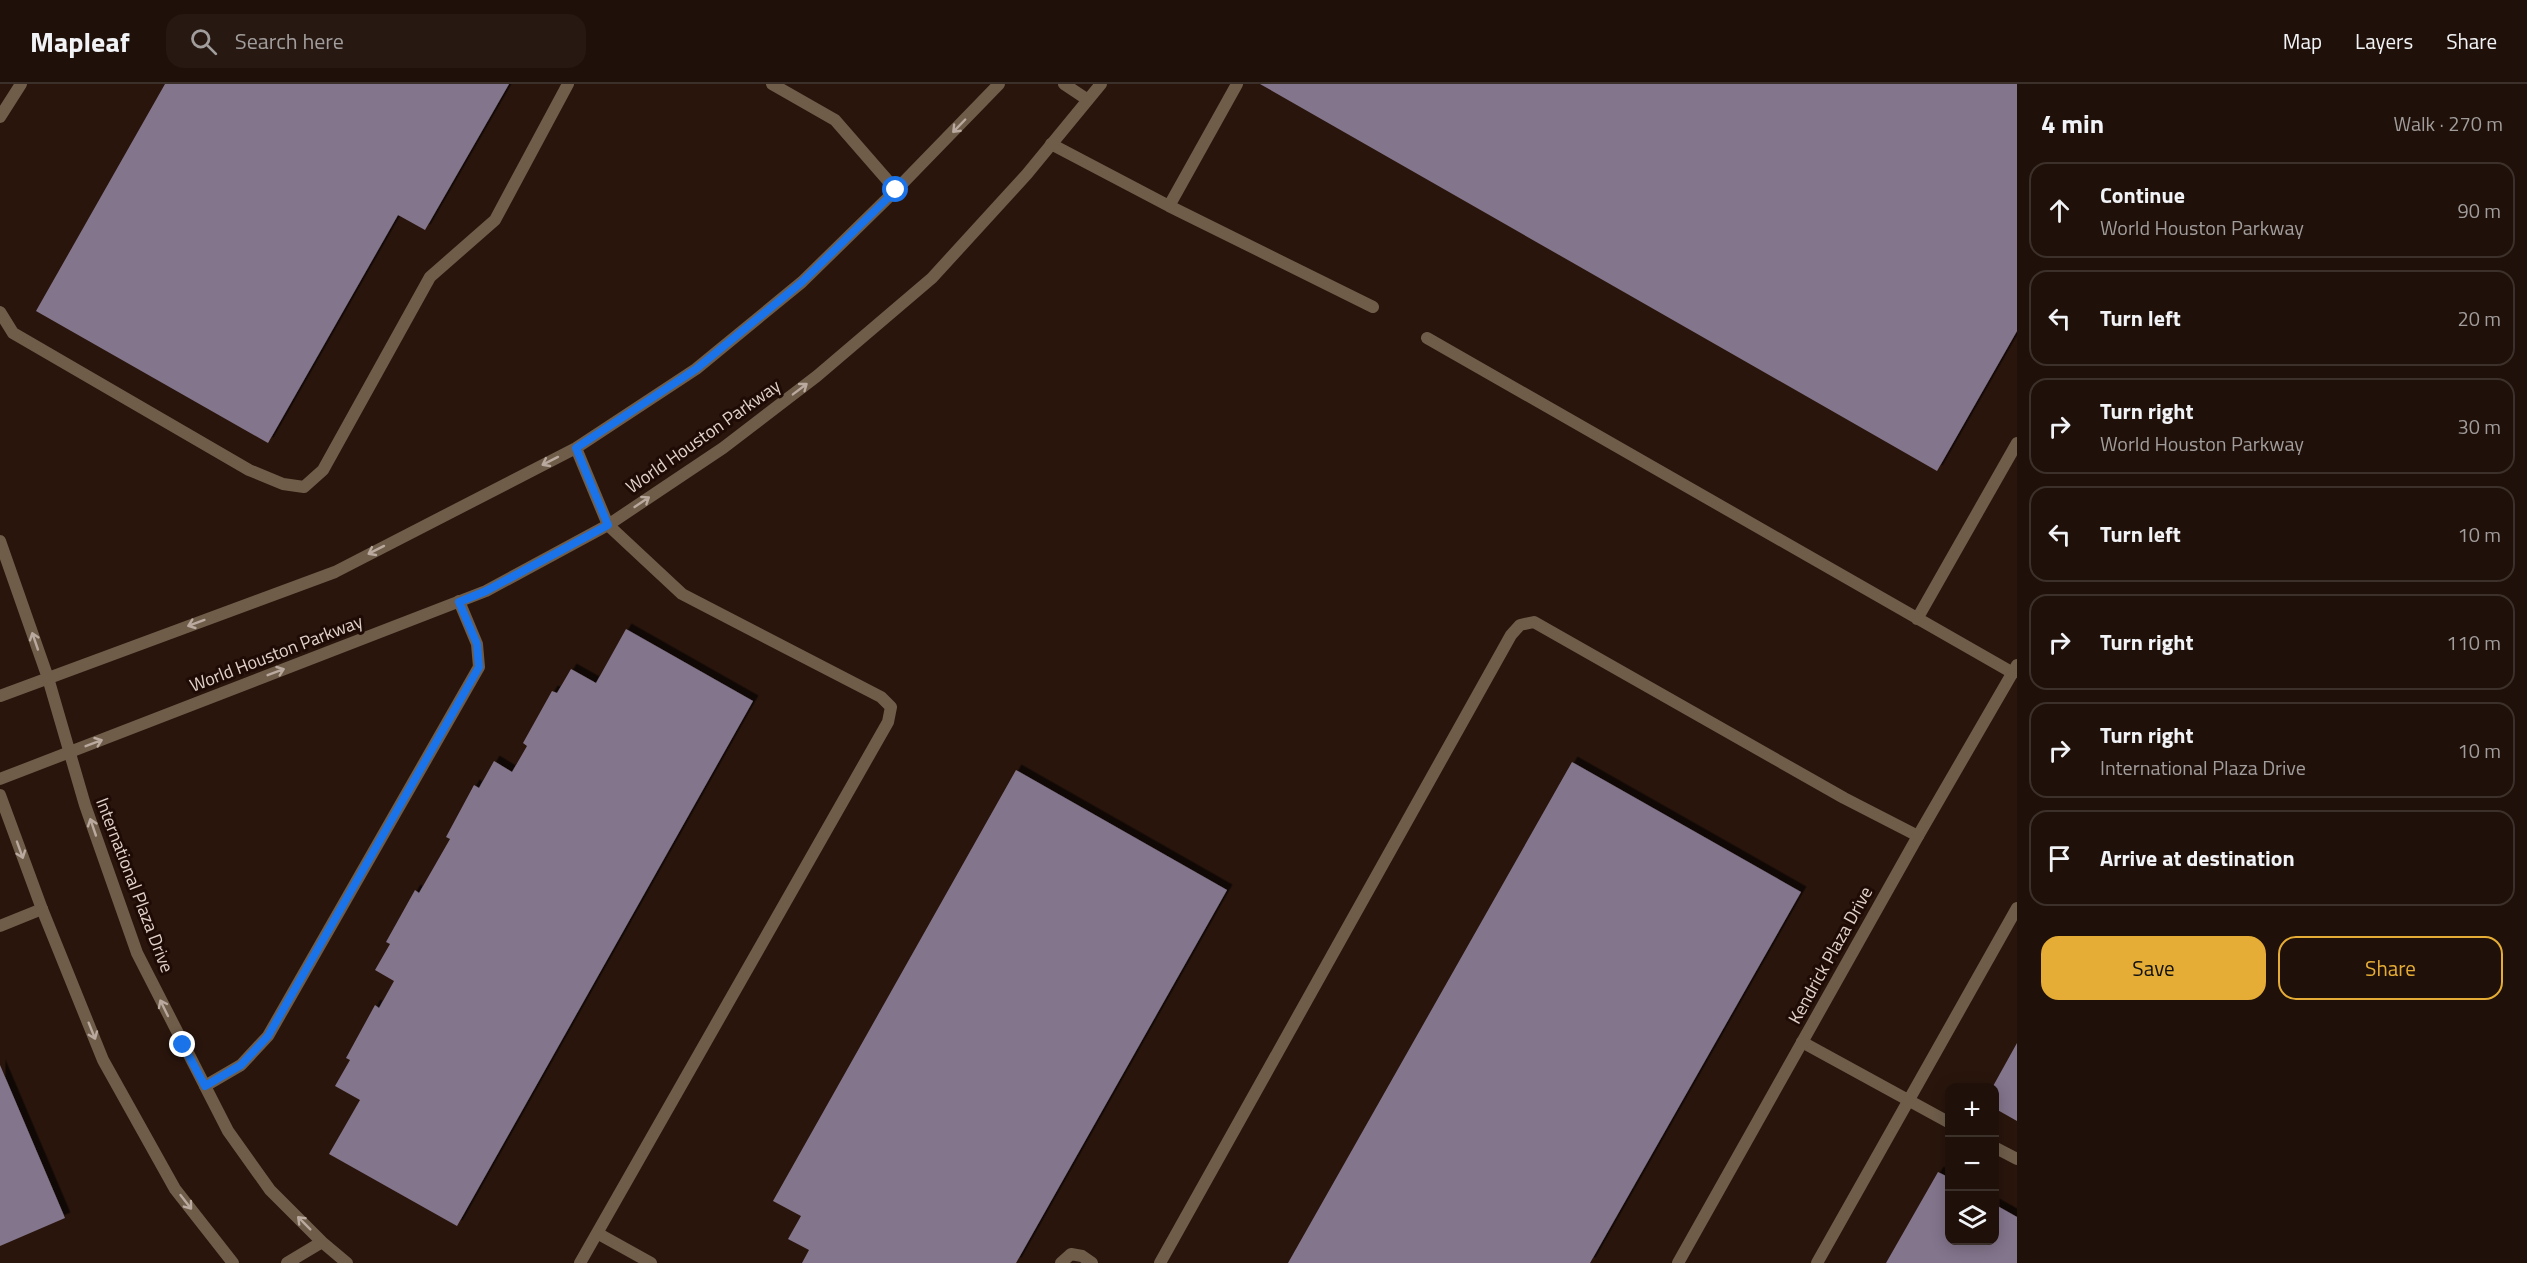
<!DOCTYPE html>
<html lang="en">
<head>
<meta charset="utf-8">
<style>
	body { margin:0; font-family:"Titillium Web",sans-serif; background:#271912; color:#f1f3f6 }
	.controls { position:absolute; right:18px; bottom:18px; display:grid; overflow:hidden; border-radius:12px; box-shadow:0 3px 15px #0003 }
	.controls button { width:54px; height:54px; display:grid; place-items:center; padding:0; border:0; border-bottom:2px solid #3c302a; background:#1f1009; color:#f1f3f6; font:30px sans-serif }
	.stop { position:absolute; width:18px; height:18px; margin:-14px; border:4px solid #1a73e8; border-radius:50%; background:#fff }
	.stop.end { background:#1a73e8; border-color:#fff; box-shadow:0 2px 6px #0008 }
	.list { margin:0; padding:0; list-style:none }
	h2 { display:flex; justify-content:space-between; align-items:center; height:78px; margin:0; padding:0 24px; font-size:26px }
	h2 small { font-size:20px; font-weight:400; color:#a19d9c }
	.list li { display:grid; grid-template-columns:39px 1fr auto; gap:18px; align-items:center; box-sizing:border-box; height:96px; margin:0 12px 12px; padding:0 12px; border:2px solid #3c302a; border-radius:18px }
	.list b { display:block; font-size:22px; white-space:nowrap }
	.list p { margin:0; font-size:20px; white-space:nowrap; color:#a19d9c }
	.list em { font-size:20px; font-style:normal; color:#a19d9c }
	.actions { display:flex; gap:12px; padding:18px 24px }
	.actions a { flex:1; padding:14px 0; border:2px solid #e5ad35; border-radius:18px; text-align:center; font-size:21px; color:#e5ad35 }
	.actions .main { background:#e5ad35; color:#111 }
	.icon { flex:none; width:33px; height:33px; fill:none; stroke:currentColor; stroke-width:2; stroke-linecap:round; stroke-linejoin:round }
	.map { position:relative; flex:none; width:2017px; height:1179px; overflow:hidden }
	header { display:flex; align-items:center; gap:36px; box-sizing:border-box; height:84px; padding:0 30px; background:#1f1009; border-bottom:2px solid #3c302a }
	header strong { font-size:28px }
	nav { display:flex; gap:33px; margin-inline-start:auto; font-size:21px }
	.search { width:420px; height:54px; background:#271912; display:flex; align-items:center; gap:15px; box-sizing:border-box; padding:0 21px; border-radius:18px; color:#a19d9c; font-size:22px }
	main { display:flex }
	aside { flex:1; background:#1f1009 }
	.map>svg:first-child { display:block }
	.building { fill:#83758c; filter:url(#shadow) }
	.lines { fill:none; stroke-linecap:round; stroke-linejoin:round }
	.service { stroke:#6f5d4a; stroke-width:12 }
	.minor { stroke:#6f5d4a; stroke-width:12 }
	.tertiary { stroke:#6f5d4a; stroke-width:12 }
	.oneway { stroke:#b9a99e }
	.route { stroke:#1a73e8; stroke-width:8 }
	.labels { text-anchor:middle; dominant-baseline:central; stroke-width:6; stroke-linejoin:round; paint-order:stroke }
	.street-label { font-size:18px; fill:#e1d2cc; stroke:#1f0b05 }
</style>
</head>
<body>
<header>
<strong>Mapleaf</strong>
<div class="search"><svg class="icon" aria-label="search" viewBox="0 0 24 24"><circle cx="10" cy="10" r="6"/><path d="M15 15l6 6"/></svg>Search here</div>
<nav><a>Map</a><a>Layers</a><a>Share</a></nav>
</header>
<main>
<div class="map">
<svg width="2017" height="1179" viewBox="0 0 2017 1179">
	<defs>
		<filter id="shadow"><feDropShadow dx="5.5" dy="-5.5" stdDeviation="0" flood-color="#0009"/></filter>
	</defs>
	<rect width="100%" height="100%" fill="#29150c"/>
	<!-- building -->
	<path class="building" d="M165,0H509L425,146L398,131L268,359L36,227Z
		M1260,0H2017V247L1937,387Z
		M626,545L753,617L457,1142L329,1070L360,1016L335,1002L350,976L346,974L375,921L379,924L394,897L375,886L390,860L386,858L415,806L419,809L450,755L446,753L474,701L479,704L494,677L512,688L527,662L523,659L552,607L557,609L571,585L596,599Z
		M1572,678L1801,808L1590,1179H1288Z
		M1016,686L1227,806L1016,1179H802L809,1166L788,1155L801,1132L773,1117Z
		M2017,959V1037L1994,1024V1004H1992Z
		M0,981L65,1134L0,1162Z
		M1938,1088L1950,1094V1156H1994V1120L2017,1133V1179H1886Z"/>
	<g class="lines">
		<!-- service -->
		<path class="service" d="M772,0L835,36L896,106
			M0,33L21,0
			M1051,60L1169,122L1237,0
			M1169,122L1373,223
			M0,228L13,249L249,386L283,400L304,403L323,386L430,193L495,136L568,0
			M1427,254L2013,589
			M1917,535L2017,359
			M0,842L42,825
			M1802,958L1950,1039
			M205,1002L241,981L268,952L479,583L477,560L459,517
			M1994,1063L2017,1075
			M597,1149L651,1179
			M580,1179L888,638L891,623L881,613L682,510L608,441
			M1061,1179L1071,1170L1082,1172L1092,1179
			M1160,1179L1511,551L1520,541L1534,538L1844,714L1918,752
			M1817,1179L2017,824"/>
		<!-- minor -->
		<path class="minor" d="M1678,1179L1918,752L2017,581"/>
		<!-- tertiary -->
		<path class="tertiary" d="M1064,0L1088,16
			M576,364L608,441
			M0,457L48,594L85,721L137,869L228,1047L270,1106L322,1158L347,1179
			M0,612L335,488L576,364L696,285L802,198L896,106L999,0
			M0,695L486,507L608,441L723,364L817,292L932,194L1027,90L1101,0
			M0,711L42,825L103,976L175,1105L233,1179
			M287,1179L322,1158"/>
	</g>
	<!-- one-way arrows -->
	<defs><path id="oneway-shaft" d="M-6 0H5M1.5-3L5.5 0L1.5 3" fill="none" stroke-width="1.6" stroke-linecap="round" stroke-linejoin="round" transform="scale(1.5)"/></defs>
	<g class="oneway">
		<use href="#oneway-shaft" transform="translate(959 42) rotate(134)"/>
		<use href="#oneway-shaft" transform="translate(800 305) rotate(-37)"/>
		<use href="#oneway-shaft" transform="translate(550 377) rotate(153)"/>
		<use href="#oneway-shaft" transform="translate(642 418) rotate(-34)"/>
		<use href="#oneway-shaft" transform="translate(376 466) rotate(153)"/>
		<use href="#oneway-shaft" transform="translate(196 539) rotate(160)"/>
		<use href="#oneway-shaft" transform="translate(35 557) rotate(-109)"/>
		<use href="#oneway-shaft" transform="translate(276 588) rotate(-21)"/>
		<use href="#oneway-shaft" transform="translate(94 659) rotate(-21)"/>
		<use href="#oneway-shaft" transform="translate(93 743) rotate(-109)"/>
		<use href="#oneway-shaft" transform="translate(20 766) rotate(70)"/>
		<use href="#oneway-shaft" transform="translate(164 924) rotate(-116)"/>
		<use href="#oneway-shaft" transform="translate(92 947) rotate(68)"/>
		<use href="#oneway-shaft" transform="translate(186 1118) rotate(52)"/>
		<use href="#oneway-shaft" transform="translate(304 1139) rotate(-135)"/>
	</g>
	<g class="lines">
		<!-- route -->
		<path class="route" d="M183,961L205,1002L241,981L268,952L479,583L477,560L459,518L486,507L608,441L576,364L696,285L802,198L896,106"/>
	</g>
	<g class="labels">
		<!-- street labels -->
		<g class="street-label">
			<text transform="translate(703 352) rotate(-35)">World Houston Parkway</text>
			<text transform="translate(276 569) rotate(-21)">World Houston Parkway</text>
			<text transform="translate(135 801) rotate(69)">International Plaza Drive</text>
			<text transform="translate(1830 871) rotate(-61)">Kendrick Plaza Drive</text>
		</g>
	</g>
</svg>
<div class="controls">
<button>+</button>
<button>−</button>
<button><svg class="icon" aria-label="layers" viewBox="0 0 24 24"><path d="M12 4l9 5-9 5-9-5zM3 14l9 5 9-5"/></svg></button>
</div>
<div class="stop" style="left:896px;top:106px"></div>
<div class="stop end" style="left:183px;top:961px"></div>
</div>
<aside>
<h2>4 min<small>Walk · 270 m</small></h2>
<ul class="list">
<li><svg class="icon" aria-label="ahead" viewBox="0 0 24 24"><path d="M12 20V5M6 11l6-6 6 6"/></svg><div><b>Continue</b><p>World Houston Parkway</p></div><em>90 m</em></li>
<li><svg class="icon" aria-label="left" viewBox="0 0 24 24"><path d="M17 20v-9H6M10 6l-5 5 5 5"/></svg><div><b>Turn left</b></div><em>20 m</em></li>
<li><svg class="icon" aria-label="right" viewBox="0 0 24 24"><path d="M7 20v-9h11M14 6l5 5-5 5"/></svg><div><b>Turn right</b><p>World Houston Parkway</p></div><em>30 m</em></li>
<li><svg class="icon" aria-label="left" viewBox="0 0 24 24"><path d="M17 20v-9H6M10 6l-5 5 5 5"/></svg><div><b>Turn left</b></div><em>10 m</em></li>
<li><svg class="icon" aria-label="right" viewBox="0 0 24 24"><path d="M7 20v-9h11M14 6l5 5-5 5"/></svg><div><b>Turn right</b></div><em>110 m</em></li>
<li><svg class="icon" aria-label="right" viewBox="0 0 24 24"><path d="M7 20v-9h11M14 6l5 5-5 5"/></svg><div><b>Turn right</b><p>International Plaza Drive</p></div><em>10 m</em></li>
<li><svg class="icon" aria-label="arrive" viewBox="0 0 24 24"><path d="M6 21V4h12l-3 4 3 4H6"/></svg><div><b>Arrive at destination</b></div></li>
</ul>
<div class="actions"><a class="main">Save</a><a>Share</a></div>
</aside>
</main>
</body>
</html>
